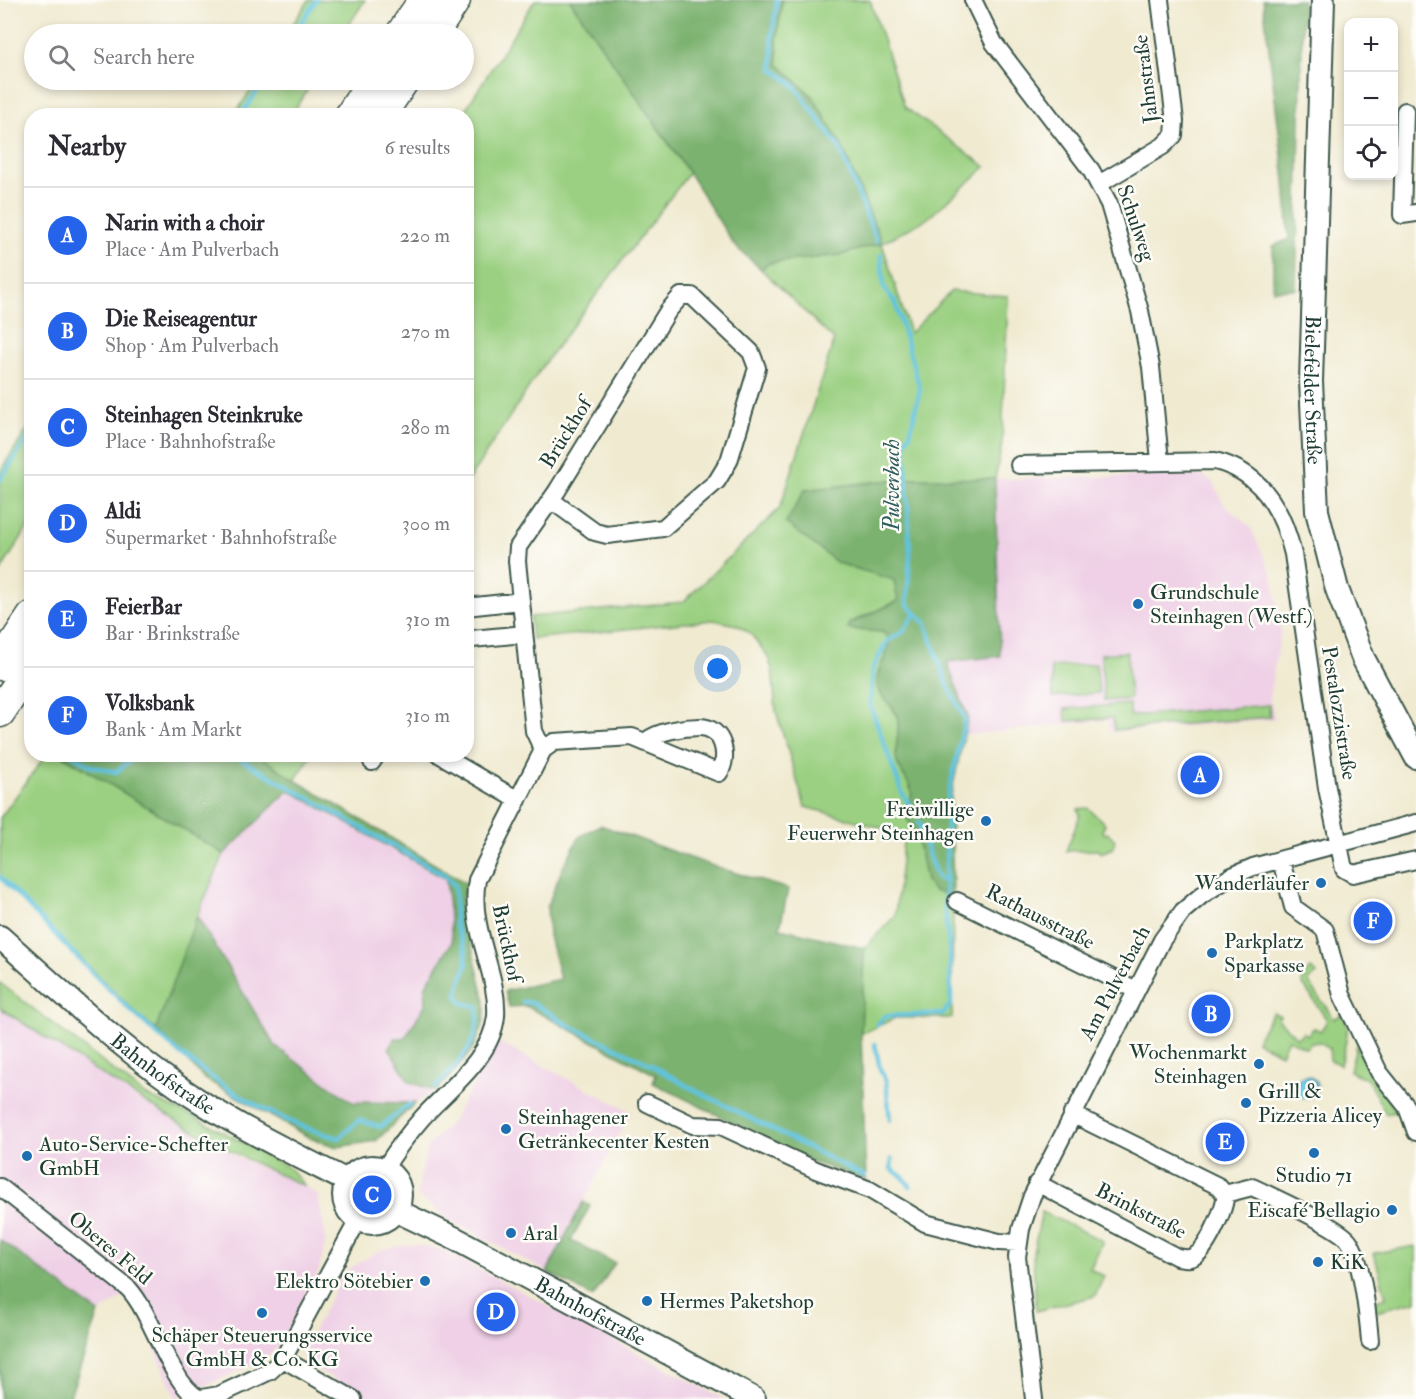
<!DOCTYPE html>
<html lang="en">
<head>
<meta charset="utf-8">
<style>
	body { margin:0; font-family:"IM FELL Double Pica",serif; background:#f2f2f3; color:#2b2b33 }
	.controls { position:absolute; right:18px; top:18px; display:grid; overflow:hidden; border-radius:12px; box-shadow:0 3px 9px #0003 }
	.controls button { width:54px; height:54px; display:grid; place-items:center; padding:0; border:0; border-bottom:2px solid #e1e1e2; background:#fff; color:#2b2b33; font:30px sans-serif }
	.you { position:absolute; left:718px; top:669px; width:21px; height:21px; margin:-15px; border:4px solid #fff; border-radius:50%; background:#1a73e8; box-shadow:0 0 0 9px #1a73e833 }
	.badge { display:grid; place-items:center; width:39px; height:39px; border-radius:50%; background:#2563eb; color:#fff; font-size:20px; font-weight:700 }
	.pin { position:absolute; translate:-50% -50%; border:3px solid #fff; box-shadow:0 2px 6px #0006 }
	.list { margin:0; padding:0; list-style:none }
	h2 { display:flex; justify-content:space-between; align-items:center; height:78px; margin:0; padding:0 24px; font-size:26px }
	h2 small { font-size:20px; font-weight:400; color:#7c7c81 }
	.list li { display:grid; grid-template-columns:39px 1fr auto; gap:18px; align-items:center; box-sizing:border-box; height:96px; padding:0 24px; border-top:2px solid #e1e1e2 }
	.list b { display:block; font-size:22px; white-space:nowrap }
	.list p { margin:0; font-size:20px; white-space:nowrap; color:#7c7c81 }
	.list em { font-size:20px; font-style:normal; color:#7c7c81 }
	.icon { flex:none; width:33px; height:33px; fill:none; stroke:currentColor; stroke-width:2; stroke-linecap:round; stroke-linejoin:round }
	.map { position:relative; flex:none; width:1416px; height:1399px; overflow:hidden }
	.search { position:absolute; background:#fff; box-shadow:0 3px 9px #0003; left:24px; top:24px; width:450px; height:66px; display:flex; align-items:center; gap:15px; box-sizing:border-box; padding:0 21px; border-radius:33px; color:#7c7c81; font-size:22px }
	.panel { position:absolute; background:#fff; box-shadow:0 3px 9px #0003; left:24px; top:108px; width:450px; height:654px; border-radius:24px }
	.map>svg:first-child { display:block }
	.built { fill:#efd0e6 }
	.green { fill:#9bd082; stroke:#5d865b; stroke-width:1.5 }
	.forest { fill:#7cb270; stroke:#4e7852; stroke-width:1.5 }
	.water { fill:#60c3de; stroke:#408089; stroke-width:1.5 }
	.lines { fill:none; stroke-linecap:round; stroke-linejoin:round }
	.stream { stroke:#60c3de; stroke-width:4.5 }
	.street-casing { stroke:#3e574b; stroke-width:20 }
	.secondary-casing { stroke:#3e574b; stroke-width:26 }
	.highway-casing { stroke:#3e574b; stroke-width:33 }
	.street { stroke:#fff; stroke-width:16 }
	.secondary { stroke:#fff; stroke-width:22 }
	.highway { stroke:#fff; stroke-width:30 }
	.poi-dot { fill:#1f6fb2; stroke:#fdfcf7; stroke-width:2 }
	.labels { text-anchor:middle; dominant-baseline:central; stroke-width:5; stroke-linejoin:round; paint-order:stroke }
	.street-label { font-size:21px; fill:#1f3d34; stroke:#fdfcf7 }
	.poi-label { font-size:21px; fill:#1f3d34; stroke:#fdfcf7; text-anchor:start }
	.water-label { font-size:22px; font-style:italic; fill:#2f5e5e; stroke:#fdfcf7 }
</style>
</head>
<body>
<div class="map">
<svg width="1416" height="1399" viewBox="0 0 1416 1399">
	<rect width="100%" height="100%" fill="#fdfcf7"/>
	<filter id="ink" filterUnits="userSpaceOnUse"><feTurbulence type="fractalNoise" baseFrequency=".0167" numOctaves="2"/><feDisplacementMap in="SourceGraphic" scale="12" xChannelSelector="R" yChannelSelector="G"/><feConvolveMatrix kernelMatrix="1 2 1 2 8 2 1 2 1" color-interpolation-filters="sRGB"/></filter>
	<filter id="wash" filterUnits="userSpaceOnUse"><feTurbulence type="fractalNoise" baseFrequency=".008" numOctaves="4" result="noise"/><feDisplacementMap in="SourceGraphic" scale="24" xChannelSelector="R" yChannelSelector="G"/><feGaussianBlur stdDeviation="1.35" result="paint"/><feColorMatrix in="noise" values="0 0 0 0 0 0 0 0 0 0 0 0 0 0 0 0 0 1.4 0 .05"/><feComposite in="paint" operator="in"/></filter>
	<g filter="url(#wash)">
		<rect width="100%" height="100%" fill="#f0ead0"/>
		<!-- built -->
		<path class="built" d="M1186,475L1203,476L1213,482L1224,504L1251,528L1273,577L1281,631L1269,697L1275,719L1111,732L1107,720L965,735L968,717L946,661L1000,656L995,479Z
			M289,790L446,880L452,942L425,987L427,1003L405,1038L409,1082L436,1091L415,1103L353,1102L275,1046L197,916L224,854Z
			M0,1008L141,1101L247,1162L305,1186L318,1196L326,1239L319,1270L280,1344L262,1361L176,1398L138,1310L124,1296L99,1313L0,1240Z
			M498,1042L631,1112L547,1272L446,1218L417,1195L427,1147L451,1123Z
			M403,1245H418L443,1250L724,1399H373L310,1366L304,1360L302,1353L340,1280L349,1269L363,1260L381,1250Z"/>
		<!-- green -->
		<path class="green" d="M309,0H365L343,34H286Z
			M535,0H570L689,173L546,361L467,482L466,116L462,115Z
			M782,0H870L905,107L986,167L927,219L882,243L910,333L951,291L1008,296L1002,444L995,479L909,478L805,490L838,563L894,579L898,601L849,623V629L882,632L887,635C894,653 872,669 878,689C882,699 893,705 897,716C902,731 893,747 897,762C902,776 918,789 909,804L903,807L904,814L915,829L927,881L953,896L952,1018H895L861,1034L864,948L895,916L904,834L805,807L776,711L772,669L767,655L750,633L737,625L713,620L532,639L530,617L683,602L780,508L834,340L761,269L769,263L840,255L881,243L813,97L777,64V37Z
			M258,80H314L291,115H234Z
			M31,424V522L0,572V471Z
			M1127,652L1130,699L1104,701L1101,654Z
			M1096,664L1099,693L1053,697L1051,667Z
			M1129,704L1130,716L1269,705L1270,717L1114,730L1113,718L1066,721L1065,709Z
			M46,755H62L224,854L197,916L156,1029L137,1014L0,878V818Z
			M258,755H312L295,780Z
			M1088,808L1105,824L1102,831L1105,834L1108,833L1115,840L1112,849L1100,853L1099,850L1066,851L1080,815L1078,809Z
			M1311,969L1317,974L1308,981L1334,1019L1343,1014C1352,1031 1344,1047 1340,1065L1330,1060L1329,1048L1320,1042L1312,1043L1306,1048L1288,1039L1281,1054L1256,1041L1273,1012L1280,1016L1278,1019L1297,1038L1303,1032L1307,1035L1314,1028L1321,1031L1327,1020L1302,983L1304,975Z
			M0,983L145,1095L197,1118L288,1167L305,1186C195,1140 100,1073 0,1008Z
			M1356,1046L1373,1079L1396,1112L1386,1114L1367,1079L1350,1071Z
			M1042,1212L1103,1241L1090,1269L1104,1276L1095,1296L1036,1311L1033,1253Z
			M1416,1246V1301L1376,1311L1373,1301L1386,1297L1374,1253Z"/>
		<!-- forest -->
		<path class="forest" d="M570,0H782L777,37L778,64L813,97L842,146L882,243L840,255L769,263L761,269L734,245L689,173Z
			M1263,0H1303L1296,289L1273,290V246L1289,239L1285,181Z
			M909,478L995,479L1000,656L947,662L968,717L951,795L953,896L934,891L926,881L915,829L904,815L903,806L909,804C918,789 901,775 897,762C893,747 902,731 897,716C893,705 882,699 878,689C872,669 894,653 887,635L882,632L848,629L849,624L898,601L894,580L838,563L786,523L805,490Z
			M62,755H258L295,780L466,883L461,903L485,1001C488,1040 461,1065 436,1091L409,1082L389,1048L395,1038H405L426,1003L425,987L452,942L446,879L289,790L224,854Z
			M600,825L710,865L788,889L780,928L864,948L861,1034L866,1180L812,1162L653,1083L656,1075L526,1006L509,1007L505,991L560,979L549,936L547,907L562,869L579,837Z
			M197,916L275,1046L352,1102L415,1103L376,1141L337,1147L310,1138L205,1079L156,1029Z
			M583,1202L590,1206L571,1241L615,1263L593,1297L547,1272Z
			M0,1240L99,1313L69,1399H0Z"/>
		<!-- water -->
		<path class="water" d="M1295 1087a11 11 0 1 1 22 0a11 11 0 1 1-22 0Z"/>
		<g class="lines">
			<!-- stream -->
			<path class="stream" d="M777,0L772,36L773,69L793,84L839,147L877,241
				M294,34L316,0
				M240,116L265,80
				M0,480L32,431
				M71,754L91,766L116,772L138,754
				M231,754L446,876L455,887V924L465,949L467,963L457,994L462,1003L477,1006C483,1040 457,1065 435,1088
				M914,811L903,795L870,705L873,668L887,641L903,632L915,613
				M919,822C925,840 929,861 938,878L947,881
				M0,877C96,974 201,1104 339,1138L359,1120L380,1127L410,1104
				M523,1002L533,1003L568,1025L650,1064L687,1086L864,1176
				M877,1025L885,1016L943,1014L951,1004L950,954L945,911L948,797L965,719L946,682L926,624L907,604L910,553L905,442L910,434L920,389L895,302L884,288L881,255
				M875,1044L880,1069L886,1081L890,1120
				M892,1159L891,1169L903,1177L910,1186"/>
		</g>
	</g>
	<g filter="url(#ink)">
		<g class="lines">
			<defs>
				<path id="street" d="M973,0L994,43L1091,170L1109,204L1140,311L1151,367L1160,461
					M1405,111L1402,215L1416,213
					M1099,184L1163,146L1174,135L1175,121L1160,0
					M1019,465L1215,461C1262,472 1283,511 1293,554L1327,788L1344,869L1353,874L1416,860
					M466,607L521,601
					M466,636L472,639L524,634
					M543,750L534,731L517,561L518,547L557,491L668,311L681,296H692L751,352L757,368L729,461L717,481L663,528L607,535L595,532L551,500
					M439,754L518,800
					M372,762L377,754
					M1281,860L1293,907L1325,930L1342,995L1379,1072L1407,1107L1416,1132
					M957,901L1136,990
					M647,1103L693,1125L721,1126L816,1170L870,1190L925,1223L999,1242L1018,1243
					M384,1170C395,1151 408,1134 422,1118C448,1089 492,1058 496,1016C499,973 468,928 477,880L543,750L554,742L632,737L719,773C730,757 723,727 700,727C683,727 659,731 646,741
					M1037,1183L1177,1257C1184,1258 1190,1260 1196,1255C1207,1248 1227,1206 1225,1194L1218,1186L1072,1114
					M0,1187L129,1289C154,1317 169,1381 198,1398
					M1225,1194L1252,1187C1271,1196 1339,1227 1349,1241C1362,1260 1368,1317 1370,1341
					M283,1359L353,1399
					M196,1399L219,1395L270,1371L283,1359L358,1220
					M1034,1399L1017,1257L1021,1229L1032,1196L1162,940L1183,911L1202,895L1232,876L1253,867L1416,823"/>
				<g id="secondary">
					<path id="s1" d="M1323,0L1311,381L1317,511L1337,589L1363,658L1416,757"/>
					<path id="s2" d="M0,937C64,994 126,1054 198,1100C246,1131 298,1156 347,1181"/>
					<circle cx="372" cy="1195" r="28"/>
					<path id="s3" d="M395,1210L456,1239L754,1399"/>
				</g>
				<path id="highway" d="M401,34L424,0
					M433,34L455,0
					M350,116L373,80
					M380,116L404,80
					M0,665L32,617
					M0,712L32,664"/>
			</defs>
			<!-- street casing -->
			<use href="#street" class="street-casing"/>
			<!-- secondary casing -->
			<use href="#secondary" class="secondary-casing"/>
			<!-- highway casing -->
			<use href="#highway" class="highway-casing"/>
			<!-- street -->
			<use href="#street" class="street"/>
			<!-- secondary -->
			<use href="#secondary" class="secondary"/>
			<!-- highway -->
			<use href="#highway" class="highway"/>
		</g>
	</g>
	<!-- markers -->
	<g class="poi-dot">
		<circle cx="1138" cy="604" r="6"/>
		<circle cx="986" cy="821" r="6"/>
		<circle cx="1321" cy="883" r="6"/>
		<circle cx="1212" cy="953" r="6"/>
		<circle cx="1259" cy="1064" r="6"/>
		<circle cx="1246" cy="1103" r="6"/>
		<circle cx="506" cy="1129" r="6"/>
		<circle cx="1314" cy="1153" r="6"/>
		<circle cx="27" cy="1156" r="6"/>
		<circle cx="1392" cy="1210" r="6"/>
		<circle cx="511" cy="1233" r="6"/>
		<circle cx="1318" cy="1262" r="6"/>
		<circle cx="425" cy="1281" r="6"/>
		<circle cx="647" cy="1301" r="6"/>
		<circle cx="262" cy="1313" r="6"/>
	</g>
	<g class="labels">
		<!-- street labels -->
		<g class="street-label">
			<text transform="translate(1146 79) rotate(-97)">Jahnstraße</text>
			<text transform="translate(1136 223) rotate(71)">Schulweg</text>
			<text stroke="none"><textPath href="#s1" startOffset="390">Bielefelder Straße</textPath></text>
			<text transform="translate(566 433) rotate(-58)">Brückhof</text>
			<text transform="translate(1339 713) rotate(81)">Pestalozzistraße</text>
			<text transform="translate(1040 917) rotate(27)">Rathausstraße</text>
			<text transform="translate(507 943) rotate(78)">Brückhof</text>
			<text transform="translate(1115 983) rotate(-62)">Am Pulverbach</text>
			<text stroke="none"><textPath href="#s2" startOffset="213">Bahnhofstraße</textPath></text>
			<text transform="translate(1141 1211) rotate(27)">Brinkstraße</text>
			<text transform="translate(110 1248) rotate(40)">Oberes Feld</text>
			<text stroke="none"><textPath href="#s3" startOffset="220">Bahnhofstraße</textPath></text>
		</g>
		<!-- poi labels -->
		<g class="poi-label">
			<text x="1150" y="592">Grundschule<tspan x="1150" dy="24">Steinhagen (Westf.)</tspan></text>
			<text x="974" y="809" text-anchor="end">Freiwillige<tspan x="974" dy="24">Feuerwehr Steinhagen</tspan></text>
			<text x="1309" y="883" text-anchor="end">Wanderläufer</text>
			<text x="1224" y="941">Parkplatz<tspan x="1224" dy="24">Sparkasse</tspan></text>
			<text x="1247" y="1052" text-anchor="end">Wochenmarkt<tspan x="1247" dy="24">Steinhagen</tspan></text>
			<text x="1258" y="1091">Grill &amp;<tspan x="1258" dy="24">Pizzeria Alicey</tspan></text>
			<text x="518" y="1117">Steinhagener<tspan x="518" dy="24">Getränkecenter Kesten</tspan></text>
			<text x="39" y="1144">Auto-Service-Schefter<tspan x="39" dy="24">GmbH</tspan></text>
			<text x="1314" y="1175" text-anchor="middle">Studio 71</text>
			<text x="1380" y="1210" text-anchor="end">Eiscafé Bellagio</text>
			<text x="523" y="1233">Aral</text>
			<text x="1330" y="1262">KiK</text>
			<text x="413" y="1281" text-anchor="end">Elektro Sötebier</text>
			<text x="659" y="1301">Hermes Paketshop</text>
			<text x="262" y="1335" text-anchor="middle">Schäper Steuerungsservice<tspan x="262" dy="24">GmbH &amp; Co. KG</tspan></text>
		</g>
		<!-- water labels -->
		<g class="water-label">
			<text transform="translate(892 485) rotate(-90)">Pulverbach</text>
		</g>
	</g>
</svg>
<div class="controls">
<button>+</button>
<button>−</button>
<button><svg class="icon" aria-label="locate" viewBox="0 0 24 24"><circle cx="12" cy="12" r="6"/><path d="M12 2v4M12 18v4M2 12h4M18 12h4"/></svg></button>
</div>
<div class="you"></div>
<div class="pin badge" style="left:1200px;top:775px">A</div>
<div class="pin badge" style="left:1211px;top:1014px">B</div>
<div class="pin badge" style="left:372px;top:1195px">C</div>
<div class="pin badge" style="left:496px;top:1312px">D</div>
<div class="pin badge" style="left:1225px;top:1142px">E</div>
<div class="pin badge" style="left:1373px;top:921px">F</div>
<div class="search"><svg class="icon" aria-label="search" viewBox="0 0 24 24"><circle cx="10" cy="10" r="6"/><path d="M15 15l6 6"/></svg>Search here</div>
<section class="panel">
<h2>Nearby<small>6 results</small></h2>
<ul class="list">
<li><span class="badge">A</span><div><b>Narin with a choir</b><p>Place · Am Pulverbach</p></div><em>220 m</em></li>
<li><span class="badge">B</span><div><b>Die Reiseagentur</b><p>Shop · Am Pulverbach</p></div><em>270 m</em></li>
<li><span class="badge">C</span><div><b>Steinhagen Steinkruke</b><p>Place · Bahnhofstraße</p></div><em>280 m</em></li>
<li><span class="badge">D</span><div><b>Aldi</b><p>Supermarket · Bahnhofstraße</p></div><em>300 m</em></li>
<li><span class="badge">E</span><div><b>FeierBar</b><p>Bar · Brinkstraße</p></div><em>310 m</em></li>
<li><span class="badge">F</span><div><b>Volksbank</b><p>Bank · Am Markt</p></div><em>310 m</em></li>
</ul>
</section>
</div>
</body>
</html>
